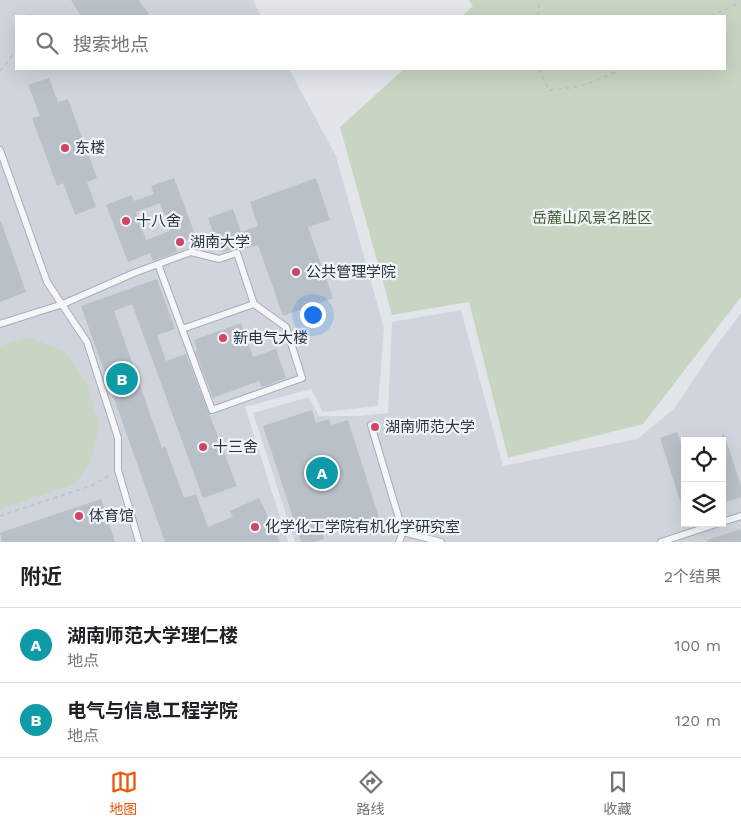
<!DOCTYPE html>
<html lang="zh">
<head>
<meta charset="utf-8">
<style>
	body { margin:0; font-family:"Work Sans","Noto Sans SC",sans-serif; background:#f2f2f2; color:#202124 }
	.controls { position:absolute; right:15px; bottom:15px; display:grid; overflow:hidden; border-radius:0px; box-shadow:0 5px 20px #0002 }
	.controls button { width:45px; height:45px; display:grid; place-items:center; padding:0; border:0; border-bottom:1px solid #e0e0e0; background:#fff; color:#202124; font:25px sans-serif }
	.you { position:absolute; left:312px; top:314px; width:18px; height:18px; margin:-12px; border:4px solid #fff; border-radius:50%; background:#1a73e8; box-shadow:0 0 0 8px #1a73e833 }
	.badge { display:grid; place-items:center; width:32px; height:32px; border-radius:50%; background:#ea580c; color:#fff; font-size:16px; font-weight:700 }
	.pin { position:absolute; translate:-50% -50%; border:2px solid #fff; box-shadow:0 1px 5px #0006 }
	.list { margin:0; padding:0; list-style:none }
	h2 { display:flex; justify-content:space-between; align-items:center; height:65px; margin:0; padding:0 20px; font-size:21px }
	h2 small { font-size:16px; font-weight:400; color:#757577 }
	.list li { display:grid; grid-template-columns:32px 1fr auto; gap:15px; align-items:center; box-sizing:border-box; height:75px; padding:0 20px; border-top:1px solid #e0e0e0 }
	.list b { display:block; font-size:19px; white-space:nowrap }
	.list p { margin:0; font-size:16px; white-space:nowrap; color:#757577 }
	.list em { font-size:16px; font-style:normal; color:#757577 }
	.icon { flex:none; width:28px; height:28px; fill:none; stroke:currentColor; stroke-width:2; stroke-linecap:round; stroke-linejoin:round }
	.map { position:relative; flex:none; width:741px; height:542px; overflow:hidden }
	.search { position:absolute; background:#fff; box-shadow:0 5px 20px #0002; left:15px; right:15px; top:15px; height:55px; display:flex; align-items:center; gap:12px; box-sizing:border-box; padding:0 18px; border-radius:0px; color:#757577; font-size:19px }
	.sheet { height:215px; background:#fff }
	nav { display:flex; justify-content:space-around; align-items:center; box-sizing:border-box; height:70px; border-top:1px solid #e0e0e0; background:#fff; font-size:14px; color:#757577 }
	nav a { display:grid; justify-items:center; gap:2px }
	nav .on { color:#ea580c }
	.map>svg:first-child { display:block }
	.built { fill:#d0d5dd; fill-rule:evenodd }
	.green { fill:#c9d5c3 }
	.building { fill:#b9c0c8; fill-rule:evenodd }
	.lines { fill:none; stroke-linecap:round; stroke-linejoin:round }
	.service-casing { stroke:#a7adb5; stroke-width:8 }
	.path { stroke:#c0c4ca; stroke-width:2; stroke-dasharray:4 4; stroke-linecap:butt }
	.service { stroke:#f5f6f9; stroke-width:6 }
	.poi-dot { fill:#d24464; stroke:#f2f5f8; stroke-width:2 }
	.labels { text-anchor:middle; dominant-baseline:central; stroke-width:4.5; stroke-linejoin:round; paint-order:stroke }
	.poi-label { font-size:15px; fill:#293543; stroke:#f2f5f8; text-anchor:start }
	.park-label { font-size:15px; fill:#415f36; stroke:#f2f5f8 }
</style>
</head>
<body>
<div class="map">
<svg width="741" height="542" viewBox="0 0 741 542">
	<rect width="100%" height="100%" fill="#e2e6eb"/>
	<!-- built -->
	<path class="built" d="M0,0H253L261,16H16V69H289L336,156L384,328L378,406L323,412L311,389L245,407L288,542H0Z
		M461,310L503,466L637,439L674,409L711,353L741,313V542H295L253,413L309,397L319,416H360L388,413L392,322ZM685,441H722V523H685Z"/>
	<!-- green -->
	<path class="green" d="M469,0H741V297L643,424L508,458L469,302L392,315L340,127L404,69H725V16H462L473,6Z
		M28,337L65,351L87,383L99,425L91,462L75,484L0,509V346Z"/>
	<!-- building -->
	<path class="building" d="M71,0H139L150,16H81Z
		M49,78L58,102L68,99L97,178L87,182L96,207L75,215L63,183L57,186L32,118L40,116L28,85Z
		M174,178L196,237L175,245L177,252L153,261L150,253L128,262L106,205L132,195L134,201L154,194L151,186ZM160,203L170,231L146,240L136,212Z
		M316,178L330,220L308,227L333,298L283,316L258,245L241,250L235,248L223,252L219,249L208,218L233,209L241,232L258,226L250,202Z
		M1,221L26,292L0,302V222Z
		M157,279L175,329L157,335L166,361L186,354L237,486L203,498L132,304L114,311L162,448L165,446L184,498L196,494L208,527L233,517L230,511L259,498L280,542H165L81,306Z
		M241,323L253,357L276,349L286,378L262,387L259,381L213,398L195,351L197,350L194,340Z
		M312,410L316,423L329,419L331,425L348,420L383,530L340,523L339,520L319,526L324,539L314,542H301L263,426Z
		M677,432L685,453V510H683L660,438Z
		M722,434H724L741,486V497L722,503Z
		M101,499L115,542H2L0,533Z
		M741,529V542H707V540Z"/>
	<g class="lines">
		<defs>
			<path id="service" d="M0,150L47,282L87,342L118,438V470L139,542
				M158,264L182,329L254,304
				M0,324L63,304L134,273L191,252L219,259L237,253L254,304L286,327L302,378L212,410L182,329
				M371,425L403,532
				M722,522L741,516
				M399,542L403,532L441,542
				M661,542L719,523"/>
		</defs>
		<!-- service casing -->
		<use href="#service" class="service-casing"/>
		<!-- path -->
		<path class="path" d="M29,16L30,14
			M538,16L539,0
			M711,16L741,2
			M539,69L549,90C574,89 598,82 620,69
			M0,71L16,51
			M0,516L93,485L110,475"/>
		<!-- service -->
		<use href="#service" class="service"/>
	</g>
	<!-- markers -->
	<g class="poi-dot">
		<circle cx="65" cy="148" r="5"/>
		<circle cx="126" cy="221" r="5"/>
		<circle cx="180" cy="242" r="5"/>
		<circle cx="296" cy="272" r="5"/>
		<circle cx="223" cy="338" r="5"/>
		<circle cx="375" cy="427" r="5"/>
		<circle cx="203" cy="447" r="5"/>
		<circle cx="79" cy="516" r="5"/>
		<circle cx="255" cy="527" r="5"/>
	</g>
	<g class="labels">
		<!-- poi labels -->
		<g class="poi-label">
			<text x="75" y="148">东楼</text>
			<text x="136" y="221">十八舍</text>
			<text x="190" y="242">湖南大学</text>
			<text x="306" y="272">公共管理学院</text>
			<text x="233" y="338">新电气大楼</text>
			<text x="385" y="427">湖南师范大学</text>
			<text x="213" y="447">十三舍</text>
			<text x="89" y="516">体育馆</text>
			<text x="265" y="527">化学化工学院有机化学研究室</text>
		</g>
		<!-- park labels -->
		<g class="park-label">
			<text x="592" y="218">岳麓山风景名胜区</text>
		</g>
	</g>
</svg>
<div class="controls">
<button><svg class="icon" aria-label="locate" viewBox="0 0 24 24"><circle cx="12" cy="12" r="6"/><path d="M12 2v4M12 18v4M2 12h4M18 12h4"/></svg></button>
<button><svg class="icon" aria-label="layers" viewBox="0 0 24 24"><path d="M12 4l9 5-9 5-9-5zM3 14l9 5 9-5"/></svg></button>
</div>
<div class="you"></div>
<div class="pin badge" style="left:322px;top:473px;background:#0f9aa8">A</div>
<div class="pin badge" style="left:122px;top:379px;background:#0f9aa8">B</div>
<div class="search"><svg class="icon" aria-label="search" viewBox="0 0 24 24"><circle cx="10" cy="10" r="6"/><path d="M15 15l6 6"/></svg>搜索地点</div>
</div>
<section class="sheet">
<h2>附近<small>2个结果</small></h2>
<ul class="list">
<li><span class="badge" style="background:#0f9aa8">A</span><div><b>湖南师范大学理仁楼</b><p>地点</p></div><em>100 m</em></li>
<li><span class="badge" style="background:#0f9aa8">B</span><div><b>电气与信息工程学院</b><p>地点</p></div><em>120 m</em></li>
</ul>
</section>
<nav>
<a class="on"><svg class="icon" aria-label="map" viewBox="0 0 24 24"><path d="M3 6l6-2 6 2 6-2v14l-6 2-6-2-6 2zM9 4v14M15 6v14"/></svg>地图</a>
<a><svg class="icon" aria-label="directions" viewBox="0 0 24 24"><path d="M12 3l9 9-9 9-9-9zM9 14v-3h6M13 9l2 2-2 2"/></svg>路线</a>
<a><svg class="icon" aria-label="saved" viewBox="0 0 24 24"><path d="M7 4h10v16l-5-4-5 4z"/></svg>收藏</a>
</nav>
</body>
</html>
